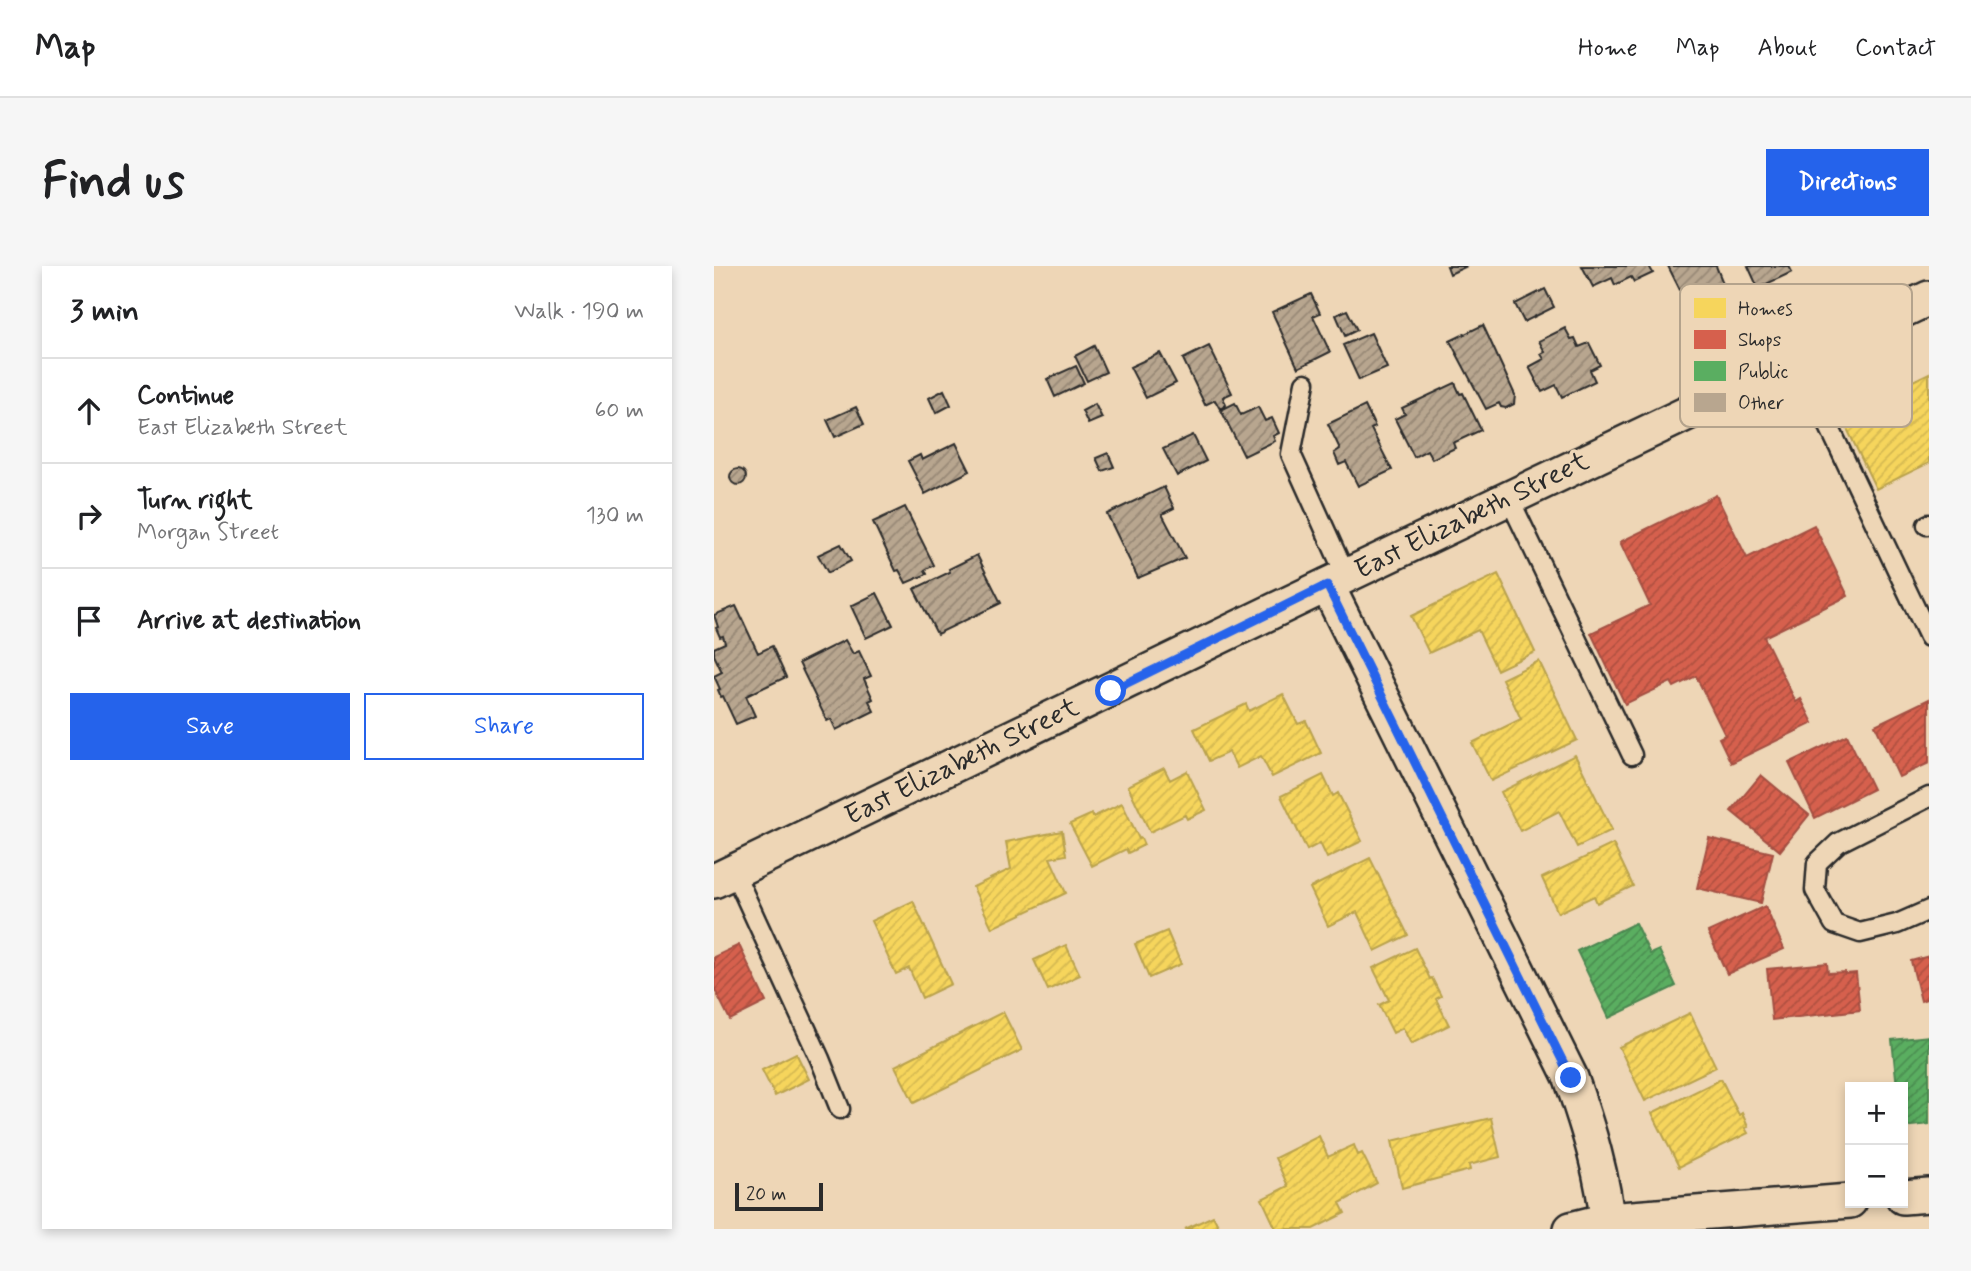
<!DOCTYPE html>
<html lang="en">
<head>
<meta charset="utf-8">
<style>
	body { margin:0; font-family:Mynerve,sans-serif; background:#f6f6f6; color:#202124 }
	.controls { position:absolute; right:21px; bottom:21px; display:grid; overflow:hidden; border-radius:0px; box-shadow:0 4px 10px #0003 }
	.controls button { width:63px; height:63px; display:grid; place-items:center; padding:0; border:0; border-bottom:2px solid #e0e0e0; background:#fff; color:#202124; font:35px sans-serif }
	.scale { position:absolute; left:21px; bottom:18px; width:88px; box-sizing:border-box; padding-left:7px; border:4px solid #2b2b2b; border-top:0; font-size:19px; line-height:24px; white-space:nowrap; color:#2b2b2b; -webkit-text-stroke:5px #eed6b6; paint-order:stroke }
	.stop { position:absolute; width:21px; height:21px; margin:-16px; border:5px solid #2563eb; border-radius:50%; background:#fff }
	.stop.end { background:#2563eb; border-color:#fff; box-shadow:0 2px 7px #0008 }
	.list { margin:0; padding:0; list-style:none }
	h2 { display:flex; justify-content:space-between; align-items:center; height:91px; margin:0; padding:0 28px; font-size:30px }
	h2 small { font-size:23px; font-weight:400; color:#757577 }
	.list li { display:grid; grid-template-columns:46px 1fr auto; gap:21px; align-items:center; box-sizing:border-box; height:105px; padding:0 28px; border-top:2px solid #e0e0e0 }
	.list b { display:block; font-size:26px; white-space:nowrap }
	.list p { margin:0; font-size:23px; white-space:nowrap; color:#757577 }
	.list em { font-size:23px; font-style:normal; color:#757577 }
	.actions { display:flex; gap:14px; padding:21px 28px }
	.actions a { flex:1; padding:16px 0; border:2px solid #2563eb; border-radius:0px; text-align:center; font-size:24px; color:#2563eb }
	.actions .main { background:#2563eb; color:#fff }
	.icon { flex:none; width:38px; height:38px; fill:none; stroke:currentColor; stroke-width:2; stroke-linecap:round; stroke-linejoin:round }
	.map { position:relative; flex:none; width:1215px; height:963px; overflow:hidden; border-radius:0px }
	header { display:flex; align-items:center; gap:42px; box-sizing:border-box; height:98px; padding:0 35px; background:#fff; border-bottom:2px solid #e0e0e0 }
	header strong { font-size:33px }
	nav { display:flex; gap:38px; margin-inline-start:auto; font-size:24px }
	.intro { display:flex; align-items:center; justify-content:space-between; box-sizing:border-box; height:168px; padding:0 42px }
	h1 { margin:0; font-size:49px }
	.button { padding:18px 32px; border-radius:0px; background:#2563eb; color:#fff; font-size:24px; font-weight:700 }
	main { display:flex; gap:42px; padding:0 42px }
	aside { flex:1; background:#fff; border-radius:0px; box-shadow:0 4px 10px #0003 }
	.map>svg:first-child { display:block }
	.homes { fill:url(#homes-hatch); stroke:#b9a24d; stroke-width:2 }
	.shops { fill:url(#shops-hatch); stroke:#a35043; stroke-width:2 }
	.public { fill:url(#public-hatch); stroke:#4c8751; stroke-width:2 }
	.building { fill:url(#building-hatch); stroke:#2b2b2b; stroke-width:2 }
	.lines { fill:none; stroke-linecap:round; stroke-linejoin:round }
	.service-casing { stroke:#2b2b2b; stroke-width:23 }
	.minor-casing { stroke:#2b2b2b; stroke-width:38 }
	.service { stroke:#eed6b6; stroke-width:18 }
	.minor { stroke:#eed6b6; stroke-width:33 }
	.route { stroke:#2563eb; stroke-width:9 }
	.labels { text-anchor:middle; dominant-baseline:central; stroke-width:7; stroke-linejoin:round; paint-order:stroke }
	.street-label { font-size:28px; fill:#2b2b2b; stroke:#eed6b6 }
	.key { fill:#eed6b6; stroke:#b4a38c; stroke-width:2 }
	.key-label { font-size:19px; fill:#2b2b2b }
</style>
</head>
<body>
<header>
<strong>Map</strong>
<nav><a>Home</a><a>Map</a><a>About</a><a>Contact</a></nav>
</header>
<div class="intro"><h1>Find us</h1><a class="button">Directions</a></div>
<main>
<aside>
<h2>3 min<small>Walk · 190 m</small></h2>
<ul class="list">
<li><svg class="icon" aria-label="ahead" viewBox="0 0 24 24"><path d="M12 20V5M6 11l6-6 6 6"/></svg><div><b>Continue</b><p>East Elizabeth Street</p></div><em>60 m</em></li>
<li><svg class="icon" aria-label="right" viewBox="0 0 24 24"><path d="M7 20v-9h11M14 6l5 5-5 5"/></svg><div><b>Turn right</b><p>Morgan Street</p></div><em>130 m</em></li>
<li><svg class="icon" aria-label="arrive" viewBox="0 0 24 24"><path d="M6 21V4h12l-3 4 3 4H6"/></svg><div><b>Arrive at destination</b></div></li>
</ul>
<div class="actions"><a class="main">Save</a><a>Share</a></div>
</aside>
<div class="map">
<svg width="1215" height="963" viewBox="0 0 1215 963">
	<defs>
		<pattern id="homes-hatch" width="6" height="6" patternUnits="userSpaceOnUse" patternTransform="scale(1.75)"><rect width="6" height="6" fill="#f6d55c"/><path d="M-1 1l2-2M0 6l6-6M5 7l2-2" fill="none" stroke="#d3b750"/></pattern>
		<pattern id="shops-hatch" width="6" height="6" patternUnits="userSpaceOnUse" patternTransform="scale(1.75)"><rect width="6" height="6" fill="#d6604d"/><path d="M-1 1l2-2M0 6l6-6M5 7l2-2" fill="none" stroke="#ae4f40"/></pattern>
		<pattern id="public-hatch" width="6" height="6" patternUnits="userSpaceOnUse" patternTransform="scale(1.75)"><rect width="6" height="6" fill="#5aae61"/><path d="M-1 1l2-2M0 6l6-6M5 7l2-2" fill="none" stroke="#4b8e50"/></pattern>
		<pattern id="building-hatch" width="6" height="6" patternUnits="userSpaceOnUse" patternTransform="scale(1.75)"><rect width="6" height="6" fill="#b8a68f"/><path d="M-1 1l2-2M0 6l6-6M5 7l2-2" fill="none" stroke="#968775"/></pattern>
	</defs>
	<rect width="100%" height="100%" fill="#eed6b6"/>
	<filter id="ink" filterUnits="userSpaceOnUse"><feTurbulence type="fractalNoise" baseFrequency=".0143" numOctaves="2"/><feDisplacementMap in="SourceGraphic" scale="14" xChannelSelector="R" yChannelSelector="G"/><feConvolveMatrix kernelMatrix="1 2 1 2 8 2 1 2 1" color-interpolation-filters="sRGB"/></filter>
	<g filter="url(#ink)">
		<!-- homes -->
		<path class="homes" d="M1215,107V197L1162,223L1127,150Z
			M784,308L821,386L783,404L764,364L715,387L697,350Z
			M825,395L863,474L777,515L758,477L807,453L788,413Z
			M569,428L584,458L592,455L607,487L558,511L547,490L523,502L515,486L495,495L480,463L532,438L535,445Z
			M861,489L898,564L863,581L845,545L806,565L787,526Z
			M450,502L456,514L473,505L492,544L473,553L471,549L436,566L414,520Z
			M609,509L619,530L624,527L648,575L613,592L606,577L593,584L567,530Z
			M408,537L425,573L427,572L430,579L414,587L412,583L378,600L356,558L378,548L379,551Z
			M348,565L352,589L336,592L352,627L278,662L259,621L297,603L292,576Z
			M899,578L919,620L883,637L880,630L844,647L828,612Z
			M656,592L694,669L661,685L643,646L614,660L596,622Z
			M199,635L237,718L208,732L195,702L182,708L157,655Z
			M453,665L467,698L435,712L421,678Z
			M352,679L366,709L334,724L320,694Z
			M701,682L716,713L718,712L727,730L722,733L735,759L697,778L689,762L679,767L665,739L675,734L659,702Z
			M289,746L308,784L200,837L181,800Z
			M976,747L1002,801L931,835L905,781Z
			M82,787L95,813L61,830L48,804Z
			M1007,813L1025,849L1028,847L1034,861L1031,862L1034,867L965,901L938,847Z
			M777,852L786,891L755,899L756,904L688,922L678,875Z
			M605,870L614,891L640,879L644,889L648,887L663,917L626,937L631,947L599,963H562L548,933L574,920L561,892Z
			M499,950L506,963H471Z"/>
		<!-- shops -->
		<path class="shops" d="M1002,229L1033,292L1100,259L1134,330L1050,371L1082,436L1087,433L1099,457L1017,497L1005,472L1011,469L982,410L960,421L957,416L911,438L877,367L936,339L906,276Z
			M1215,433V497L1185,511L1161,459Z
			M1133,469L1159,523L1101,552L1075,497Z
			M1047,509L1095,549L1066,585L1017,545Z
			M995,572L1059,587L1047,637L983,622Z
			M1051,640L1070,683L1013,708L994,666Z
			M25,679L52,736L16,754L0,722V691Z
			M1215,690V732L1207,735L1197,695Z
			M1113,697L1114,707L1131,706V708L1142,707L1146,744L1058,754L1053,703Z"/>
		<!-- public -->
		<path class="public" d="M921,657L936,688L945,684L962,720L895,752L863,685Z
			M1215,770V858L1189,861V821H1183L1178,774Z"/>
		<!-- building -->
		<path class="building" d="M733,0H753L736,8Z
			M868,0H935L939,7L920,16L917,11L901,19L898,12L879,21Z
			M954,0H1002L1015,32L982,49L977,39L974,40Z
			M1034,0H1075L1078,6L1044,22Z
			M831,23L840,41L810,56L801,38Z
			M597,28L606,47L599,50L616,86L584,102L558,46Z
			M633,44L643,64L631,70L622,49Z
			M769,59L801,129L800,138L792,142L787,141L785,137L772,143L736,75Z
			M851,62L857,73L861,72L865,81L875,77L886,99L876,104L881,115L848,131L842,119L828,126L815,101L830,93L827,88L831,86L825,75Z
			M657,67L673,102L645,114L629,79Z
			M380,80L392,106L373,115L361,90Z
			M495,80L518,127L509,131L512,139L506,143L501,134L491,139L469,93Z
			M446,87L462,117L432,132L416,101Z
			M362,100L370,117L341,131L333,113Z
			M741,117L746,128L749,127L767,164L739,177L741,182L718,193L713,184L700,191L681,153L691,148L688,142Z
			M230,124L237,139L222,147L215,132Z
			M521,137L527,149L544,141L551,155L558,152L565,167L559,170L561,175L530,190L507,144Z
			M381,138L388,152L374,158L368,145Z
			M651,140L661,161L657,163L678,204L644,220L632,196L625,199L620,187L626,183L614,158Z
			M142,141L150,158L121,171L113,154Z
			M479,169L492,195L463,210L449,183Z
			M242,177L256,205L211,228L194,195L206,189L208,194Z
			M394,187L400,201L388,205L382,192Z
			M16 211a8 8 0 1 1 16 0a8 8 0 1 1-16 0Z
			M450,221L460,242L448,248L471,292L424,312L393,248Z
			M191,241L220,299L211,304L213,308L192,317L185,304L182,305L159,256Z
			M127,278L137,295L114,307L104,289Z
			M263,289L287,337L223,368L200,323L236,306L235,303Z
			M163,327L179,359L152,372L137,340Z
			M22,340L44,387L58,380L72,411L32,430L41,450L22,458L9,430L7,431L4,424L6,423L0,410L8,406L0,389V382L11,377L9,370L6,371L2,362L4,361L0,349Z
			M131,374L139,388L145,385L157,410L150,413L159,433L155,435L160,445L122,464L117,453L113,455L85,397Z"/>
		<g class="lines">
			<defs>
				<path id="service" d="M1084,95L1215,371
					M591,117L577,188L632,310
					M795,232L918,489
					M1213,259L1215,258
					M1215,531L1124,577L1103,597L1101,624L1120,658L1146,667L1183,658L1215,644
					M20,606L106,793L126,843"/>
				<path id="minor" d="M613,319L857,812C874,861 890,911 894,963
					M0,615L613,319L1215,32
					M1189,931L1215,929
					M857,963L893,954L1136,935"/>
			</defs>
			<!-- service casing -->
			<use href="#service" class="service-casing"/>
			<!-- minor casing -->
			<use href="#minor" class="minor-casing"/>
			<!-- service -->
			<use href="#service" class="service"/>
			<!-- minor -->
			<use href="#minor" class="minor"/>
		</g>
	</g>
	<g class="lines" filter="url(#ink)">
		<!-- route -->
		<path class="route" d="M397,425L613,319L857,812"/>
	</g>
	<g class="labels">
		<!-- street labels -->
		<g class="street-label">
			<text transform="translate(758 250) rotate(-26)">East Elizabeth Street</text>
			<text transform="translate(248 496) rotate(-26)">East Elizabeth Street</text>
		</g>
	</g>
	<!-- legend -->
	<rect x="966" y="18" width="232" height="143" rx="10" class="key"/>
	<rect x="980" y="32" width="32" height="20" fill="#f6d55c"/>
	<rect x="980" y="64" width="32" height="19" fill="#d6604d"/>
	<rect x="980" y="95" width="32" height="20" fill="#5aae61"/>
	<rect x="980" y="127" width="32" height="19" fill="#b8a68f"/>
	<g class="key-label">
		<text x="1024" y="49">Homes</text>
		<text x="1024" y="80">Shops</text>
		<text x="1024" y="112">Public</text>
		<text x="1024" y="143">Other</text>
	</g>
</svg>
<div class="controls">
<button>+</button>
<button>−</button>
</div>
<div class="scale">20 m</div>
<div class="stop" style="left:397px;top:425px"></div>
<div class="stop end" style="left:857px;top:812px"></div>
</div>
</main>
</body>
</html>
